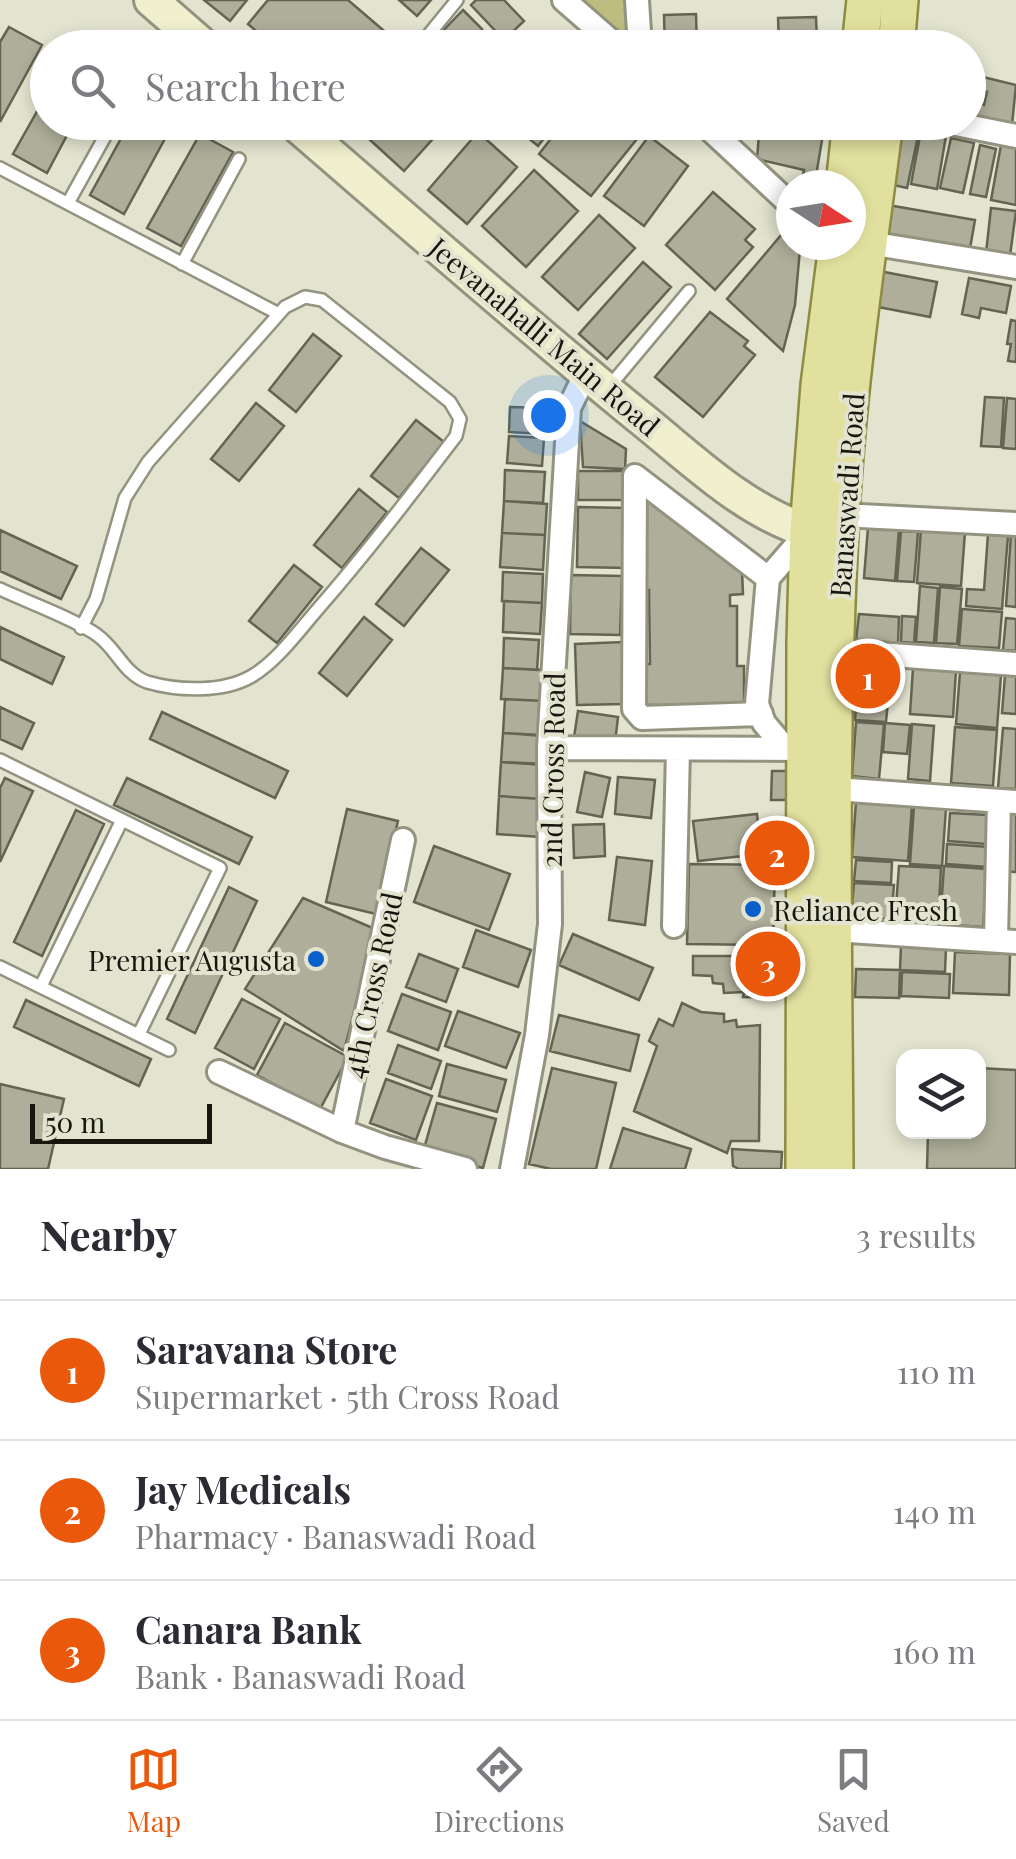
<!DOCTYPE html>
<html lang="en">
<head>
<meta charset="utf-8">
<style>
	body { margin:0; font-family:"Playfair Display",serif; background:#f2f2f3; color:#2b2b33 }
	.controls { position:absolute; right:30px; bottom:30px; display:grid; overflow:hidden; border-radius:20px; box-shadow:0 5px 15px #0003 }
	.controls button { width:90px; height:90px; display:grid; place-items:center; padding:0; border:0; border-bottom:2px solid #e1e1e2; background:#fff; color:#2b2b33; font:50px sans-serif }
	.compass { position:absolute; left:776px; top:170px; width:90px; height:90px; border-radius:50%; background:#fff; box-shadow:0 5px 15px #0003; rotate:102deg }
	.scale { position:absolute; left:30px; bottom:25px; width:182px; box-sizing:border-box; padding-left:10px; border:5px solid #16160f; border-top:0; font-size:28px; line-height:35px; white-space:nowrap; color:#16160f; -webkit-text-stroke:8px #e3e4cf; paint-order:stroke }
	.you { position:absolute; left:548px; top:415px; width:35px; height:35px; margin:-25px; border:8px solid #fff; border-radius:50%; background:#1a73e8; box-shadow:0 0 0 15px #1a73e833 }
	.badge { display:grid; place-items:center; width:65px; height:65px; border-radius:50%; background:#ea580c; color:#fff; font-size:32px; font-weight:700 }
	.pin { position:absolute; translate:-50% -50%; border:5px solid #fff; box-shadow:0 2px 10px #0006 }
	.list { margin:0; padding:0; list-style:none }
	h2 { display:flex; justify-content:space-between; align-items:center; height:130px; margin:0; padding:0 40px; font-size:42px }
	h2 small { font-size:32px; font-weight:400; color:#7c7c81 }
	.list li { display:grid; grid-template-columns:65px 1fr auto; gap:30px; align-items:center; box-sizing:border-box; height:140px; padding:0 40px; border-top:2px solid #e1e1e2 }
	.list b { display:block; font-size:38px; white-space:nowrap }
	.list p { margin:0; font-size:32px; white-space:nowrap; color:#7c7c81 }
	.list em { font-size:32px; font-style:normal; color:#7c7c81 }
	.icon { flex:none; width:55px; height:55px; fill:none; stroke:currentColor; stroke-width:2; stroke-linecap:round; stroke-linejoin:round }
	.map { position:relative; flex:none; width:1016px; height:1169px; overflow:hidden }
	.search { position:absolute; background:#fff; box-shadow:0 5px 15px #0003; left:30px; right:30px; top:30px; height:110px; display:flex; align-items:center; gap:25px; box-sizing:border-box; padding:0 35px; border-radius:55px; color:#7c7c81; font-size:38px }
	.sheet { height:550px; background:#fff }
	nav { display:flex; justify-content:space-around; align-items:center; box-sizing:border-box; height:140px; border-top:2px solid #e1e1e2; background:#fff; font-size:28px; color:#7c7c81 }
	nav a { display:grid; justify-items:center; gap:5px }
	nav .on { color:#ea580c }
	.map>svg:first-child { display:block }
	.green { fill:#bdbd80 }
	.building { fill:#aeae9a; stroke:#636452; stroke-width:2.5 }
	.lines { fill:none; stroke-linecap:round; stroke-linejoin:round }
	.lane-casing { stroke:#939380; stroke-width:16 }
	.street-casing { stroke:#939380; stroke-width:28 }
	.secondary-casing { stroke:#939380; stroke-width:38 }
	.primary-casing { stroke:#8e8c42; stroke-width:40 }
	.lane { stroke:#fff; stroke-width:11 }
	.street { stroke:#fff; stroke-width:22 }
	.secondary { stroke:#f0efce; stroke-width:32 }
	.primary { stroke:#e2e09e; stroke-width:35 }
	.poi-dot { fill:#0a60ca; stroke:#e3e4cf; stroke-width:4 }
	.labels { text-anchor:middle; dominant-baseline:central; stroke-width:8; stroke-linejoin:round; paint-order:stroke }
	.street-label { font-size:28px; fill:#16160f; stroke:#e3e4cf }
	.poi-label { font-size:28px; fill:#16160f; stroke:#e3e4cf; text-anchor:start }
</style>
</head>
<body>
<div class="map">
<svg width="1016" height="1169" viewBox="0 0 1016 1169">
	<rect width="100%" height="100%" fill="#e3e4cf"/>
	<!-- green -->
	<path class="green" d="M583,0H626L628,38Z"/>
	<!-- building -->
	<path class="building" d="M204,0H247L230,21Z
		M268,0H348L397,42L392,48H276L248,24Z
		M399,0H431L417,16Z
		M476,0H504L524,21L504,40L471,5Z
		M463,10L482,29L463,48H452L439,35Z
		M696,14L697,48H665L664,15Z
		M816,17L817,41L779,43L778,18Z
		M9,27L42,45L0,122V42Z
		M710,35L736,37L735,48H709Z
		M983,77L1016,85L1012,125L973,116L977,103L984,105L987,92L979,90Z
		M48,92V122H74L47,173L13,154Z
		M130,122H174L124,214L90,195Z
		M381,122H448L404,171L368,138Z
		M519,122H557L538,146L515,127Z
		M564,122H647L649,124L591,196L539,154Z
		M760,122H825L815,182L802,180L804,170L757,159Z
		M921,131L946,136L937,189L911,184Z
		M478,132L517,167L467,224L428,190Z
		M900,132L918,136L907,188L889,184Z
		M200,134L233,152L181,246L147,228Z
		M649,136L688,166L644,226L604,196Z
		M951,138L974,143L963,193L940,188Z
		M980,145L996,149L986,197L970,194Z
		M1001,145L1016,148V205L991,200Z
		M534,170L578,211L526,267L482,226Z
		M713,192L755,229L745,240L753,247L715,290L666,245Z
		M888,205L975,220L969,254L882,239Z
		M991,208L1016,211L1010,256L986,253Z
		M599,215L635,248L578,310L542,277Z
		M782,234L791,245L800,249L795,305L783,351L727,299Z
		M643,262L671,287L607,359L579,334Z
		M879,271L937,282L930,317L873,306Z
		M969,278L1011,286L1006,313L981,308L979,318L962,314Z
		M710,312L748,341L744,346L755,355L703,417L655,377Z
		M1011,320L1016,321V362L1008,361L1011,344H1007Z
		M313,334L341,356L296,412L269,390Z
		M985,397L1004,398L1001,447L981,446Z
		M1007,398L1016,399V449L1003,448Z
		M256,403L284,426L239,481L211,459Z
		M510,407L544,408L543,434L509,432Z
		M416,420L444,442L399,498L371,476Z
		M580,421L626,449L625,469L583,467Z
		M509,436L544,438L542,466L507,463Z
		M505,470L545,472L543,503L504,501Z
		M578,471H627V500H578Z
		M359,489L387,512L342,568L314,545Z
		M639,495H649L742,571L743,594L730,595V606H737V666H744V710L657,711V705H640V664H650L649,590L639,591Z
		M504,501L547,504L545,535L502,533Z
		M578,507L627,508L626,568L577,567Z
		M868,527L899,529L895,581L864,578Z
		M921,529L965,532L961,586L917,583Z
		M0,530L77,566L61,599L0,571Z
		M901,531L918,532L914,582L897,581Z
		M502,533L545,535L543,570L500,567Z
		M988,534L1008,536L1002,609L966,606L967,589L984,590Z
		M1011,535L1016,536V607L1006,606Z
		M421,548L449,570L404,626L376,604Z
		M294,565L322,587L277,643L249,621Z
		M503,572L543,574L542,603L502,601Z
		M571,575L622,576L620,635L570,634Z
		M920,586L938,588L934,643L916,642Z
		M940,587L962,589L957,644L936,643Z
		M504,601L542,603L540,634L503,632Z
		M962,609L1002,612L999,648L959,646Z
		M859,614L899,617L898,643L856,640Z
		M902,616L916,617L914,643L901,642Z
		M364,617L392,640L347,696L319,673Z
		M1006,618L1016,619V651L1003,650Z
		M0,627L64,657L52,684L0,659Z
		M504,638L539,640L537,670L503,668Z
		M623,642L624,704L577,705L575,644Z
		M859,667L891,669L886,722L855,720Z
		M503,668L544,670L542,701L501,699Z
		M913,668L956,671L953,717L910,714Z
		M960,672L1001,675L997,728L956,724Z
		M1005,675L1016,676V714L1002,713Z
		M505,699L543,701L541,735L503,733Z
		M0,707L34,723L22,749L0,739Z
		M578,711L618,717L615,743L574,737Z
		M162,712L288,771L275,798L150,739Z
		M856,722L884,724L879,779L852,776Z
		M885,723L910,725L907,754L883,752Z
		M912,724L934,726L930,781L908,779Z
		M955,727L997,730L993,786L951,783Z
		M1003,728L1016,729V789L998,788Z
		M503,733L544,736L543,765L501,762Z
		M501,762L544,764L541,799L499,796Z
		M772,771H788L786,800H771Z
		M585,772L610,778L602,817L577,812Z
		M618,777L655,780L651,818L615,814Z
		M5,778L33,791L0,862V788Z
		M127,778L252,837L239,864L114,805Z
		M499,796L541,799L540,837L497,834Z
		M856,802L912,806L908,861L852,857Z
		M914,806L946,808L942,866L910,864Z
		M347,809L398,821L376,914L326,902Z
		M76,810L104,824L42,956L14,942Z
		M950,813L988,815L986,844L948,841Z
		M757,814L761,854L698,861L693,821Z
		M1002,814L1016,815V872L999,871Z
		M604,824L605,856L574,858L573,825Z
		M947,844L989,847L988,867L946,864Z
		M434,846L510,874L489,930L414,902Z
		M617,857L652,861L645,925L609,920Z
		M856,860L892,862L891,883L854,881Z
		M689,864L775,865L773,945L687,944Z
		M899,866L941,868L938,922L895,919Z
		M944,866L987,869L983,927L940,924Z
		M854,883L894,885L891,919L851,917Z
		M229,887L257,901L195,1033L167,1019Z
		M303,898L375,929L344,1051L245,989Z
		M476,930L531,950L518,987L463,967Z
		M573,934L653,968L639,1000L559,965Z
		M901,945L946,947L945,972L900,970Z
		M955,952L1010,954L1009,995L953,993Z
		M419,954L458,969L446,1002L406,987Z
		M693,956H780L777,998L743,997L744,992L724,993L723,984L713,983L712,976L693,975Z
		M856,969L900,970L899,998L855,997Z
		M902,972L950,974L949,998L901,996Z
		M402,994L451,1012L438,1050L388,1031Z
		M242,999L280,1019L254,1069L215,1048Z
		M26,1000L151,1059L139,1086L14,1027Z
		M682,1003L701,1012L724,1014V1022L736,1020L737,1027L760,1025L759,1141H731L727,1153L634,1111L657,1046L649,1041L659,1019L673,1026Z
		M458,1011L520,1033L506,1068L445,1046Z
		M559,1015L639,1035L630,1071L550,1051Z
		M285,1023L348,1057L320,1109L257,1075Z
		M398,1045L441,1061L431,1089L388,1073Z
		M447,1064L506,1080L497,1112L439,1096Z
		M552,1068L616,1083L596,1169H551L529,1164Z
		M978,1068L1016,1070V1169H927L928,1132H978Z
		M386,1079L432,1096L416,1140L370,1123Z
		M0,1084L64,1099L48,1169H0Z
		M437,1103L496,1119L483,1168L423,1152Z
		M623,1128L691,1149L685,1169H610Z
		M732,1149L782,1152L781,1169H739L733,1166Z"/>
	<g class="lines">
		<defs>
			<path id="lane" d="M426,38L457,0
				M321,142L337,122
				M0,168L279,314
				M68,203L113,122
				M182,264L239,159
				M608,388L689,291
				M0,589C27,602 75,619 97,635C116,648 124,674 147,682C178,691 223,693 252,676C277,661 298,632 317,610C366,554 411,495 456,436L460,419L450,402L322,300L305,297L285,307L148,462L125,498L96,599L81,628
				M0,760L220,868L139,1034
				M0,967L169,1050
				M41,986L122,820"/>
			<path id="street" d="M564,0L619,48
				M637,0L640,48
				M702,122L791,205
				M946,122L1016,136
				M857,241L1016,267
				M841,515L1016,524
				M837,651L1016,664
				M761,714L642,718L634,709L635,476L768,578
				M549,748L805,749
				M786,749L764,723L757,704L768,578L808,532
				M835,789L1016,802
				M674,926L678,749
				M834,930L1016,942
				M996,940L999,801
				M219,1072L342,1131L385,1147L465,1169
				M342,1131L403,840
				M512,1169L537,1035L550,924L549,748L569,408L586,373"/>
			<path id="secondary" d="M151,0L206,48
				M293,122C408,221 521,321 638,416C692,459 742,510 808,531"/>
			<path id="primary" d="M860,48L865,0
				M896,48L900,0
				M844,185L851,122
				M804,1169L805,642L808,531L819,385L837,245
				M835,1169C834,951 829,733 841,515C848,384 868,253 885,122"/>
		</defs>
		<!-- lane casing -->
		<use href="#lane" class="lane-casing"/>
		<!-- street casing -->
		<use href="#street" class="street-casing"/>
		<!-- secondary casing -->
		<use href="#secondary" class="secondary-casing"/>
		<!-- primary casing -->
		<use href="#primary" class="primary-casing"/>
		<!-- lane -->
		<use href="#lane" class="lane"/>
		<!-- street -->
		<use href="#street" class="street"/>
		<!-- secondary -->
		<use href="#secondary" class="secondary"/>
		<!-- primary -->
		<use href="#primary" class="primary"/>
	</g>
	<!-- markers -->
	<g class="poi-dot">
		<circle cx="753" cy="909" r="10"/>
		<circle cx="316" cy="959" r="10"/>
	</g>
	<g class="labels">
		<!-- street labels -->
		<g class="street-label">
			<text transform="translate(545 336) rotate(40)">Jeevanahalli Main Road</text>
			<text transform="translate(846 495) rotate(-86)">Banaswadi Road</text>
			<text transform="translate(552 770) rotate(-89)">2nd Cross Road</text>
			<text transform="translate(372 985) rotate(-78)">4th Cross Road</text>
		</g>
		<!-- poi labels -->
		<g class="poi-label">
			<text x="773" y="909">Reliance Fresh</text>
			<text x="296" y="959" text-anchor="end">Premier Augusta</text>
		</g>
	</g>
</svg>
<div class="controls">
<button><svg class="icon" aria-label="layers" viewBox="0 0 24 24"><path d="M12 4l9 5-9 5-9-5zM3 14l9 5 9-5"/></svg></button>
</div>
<svg class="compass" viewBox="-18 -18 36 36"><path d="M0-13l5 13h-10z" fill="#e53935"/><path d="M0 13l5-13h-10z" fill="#7c7c81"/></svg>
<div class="scale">50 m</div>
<div class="you"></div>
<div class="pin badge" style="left:868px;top:676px">1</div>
<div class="pin badge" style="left:777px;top:853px">2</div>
<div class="pin badge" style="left:768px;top:964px">3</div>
<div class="search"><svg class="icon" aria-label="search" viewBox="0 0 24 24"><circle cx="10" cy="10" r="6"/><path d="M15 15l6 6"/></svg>Search here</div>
</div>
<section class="sheet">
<h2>Nearby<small>3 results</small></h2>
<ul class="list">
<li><span class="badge">1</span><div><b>Saravana Store</b><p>Supermarket · 5th Cross Road</p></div><em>110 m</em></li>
<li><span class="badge">2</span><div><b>Jay Medicals</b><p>Pharmacy · Banaswadi Road</p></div><em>140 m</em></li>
<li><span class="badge">3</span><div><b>Canara Bank</b><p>Bank · Banaswadi Road</p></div><em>160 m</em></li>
</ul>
</section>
<nav>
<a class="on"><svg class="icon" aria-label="map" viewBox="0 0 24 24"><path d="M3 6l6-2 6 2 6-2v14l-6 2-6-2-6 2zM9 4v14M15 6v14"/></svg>Map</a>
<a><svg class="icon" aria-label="directions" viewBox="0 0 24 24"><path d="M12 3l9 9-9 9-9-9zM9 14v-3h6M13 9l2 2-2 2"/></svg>Directions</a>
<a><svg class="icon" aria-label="saved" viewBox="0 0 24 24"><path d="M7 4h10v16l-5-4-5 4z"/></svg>Saved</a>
</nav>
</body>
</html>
